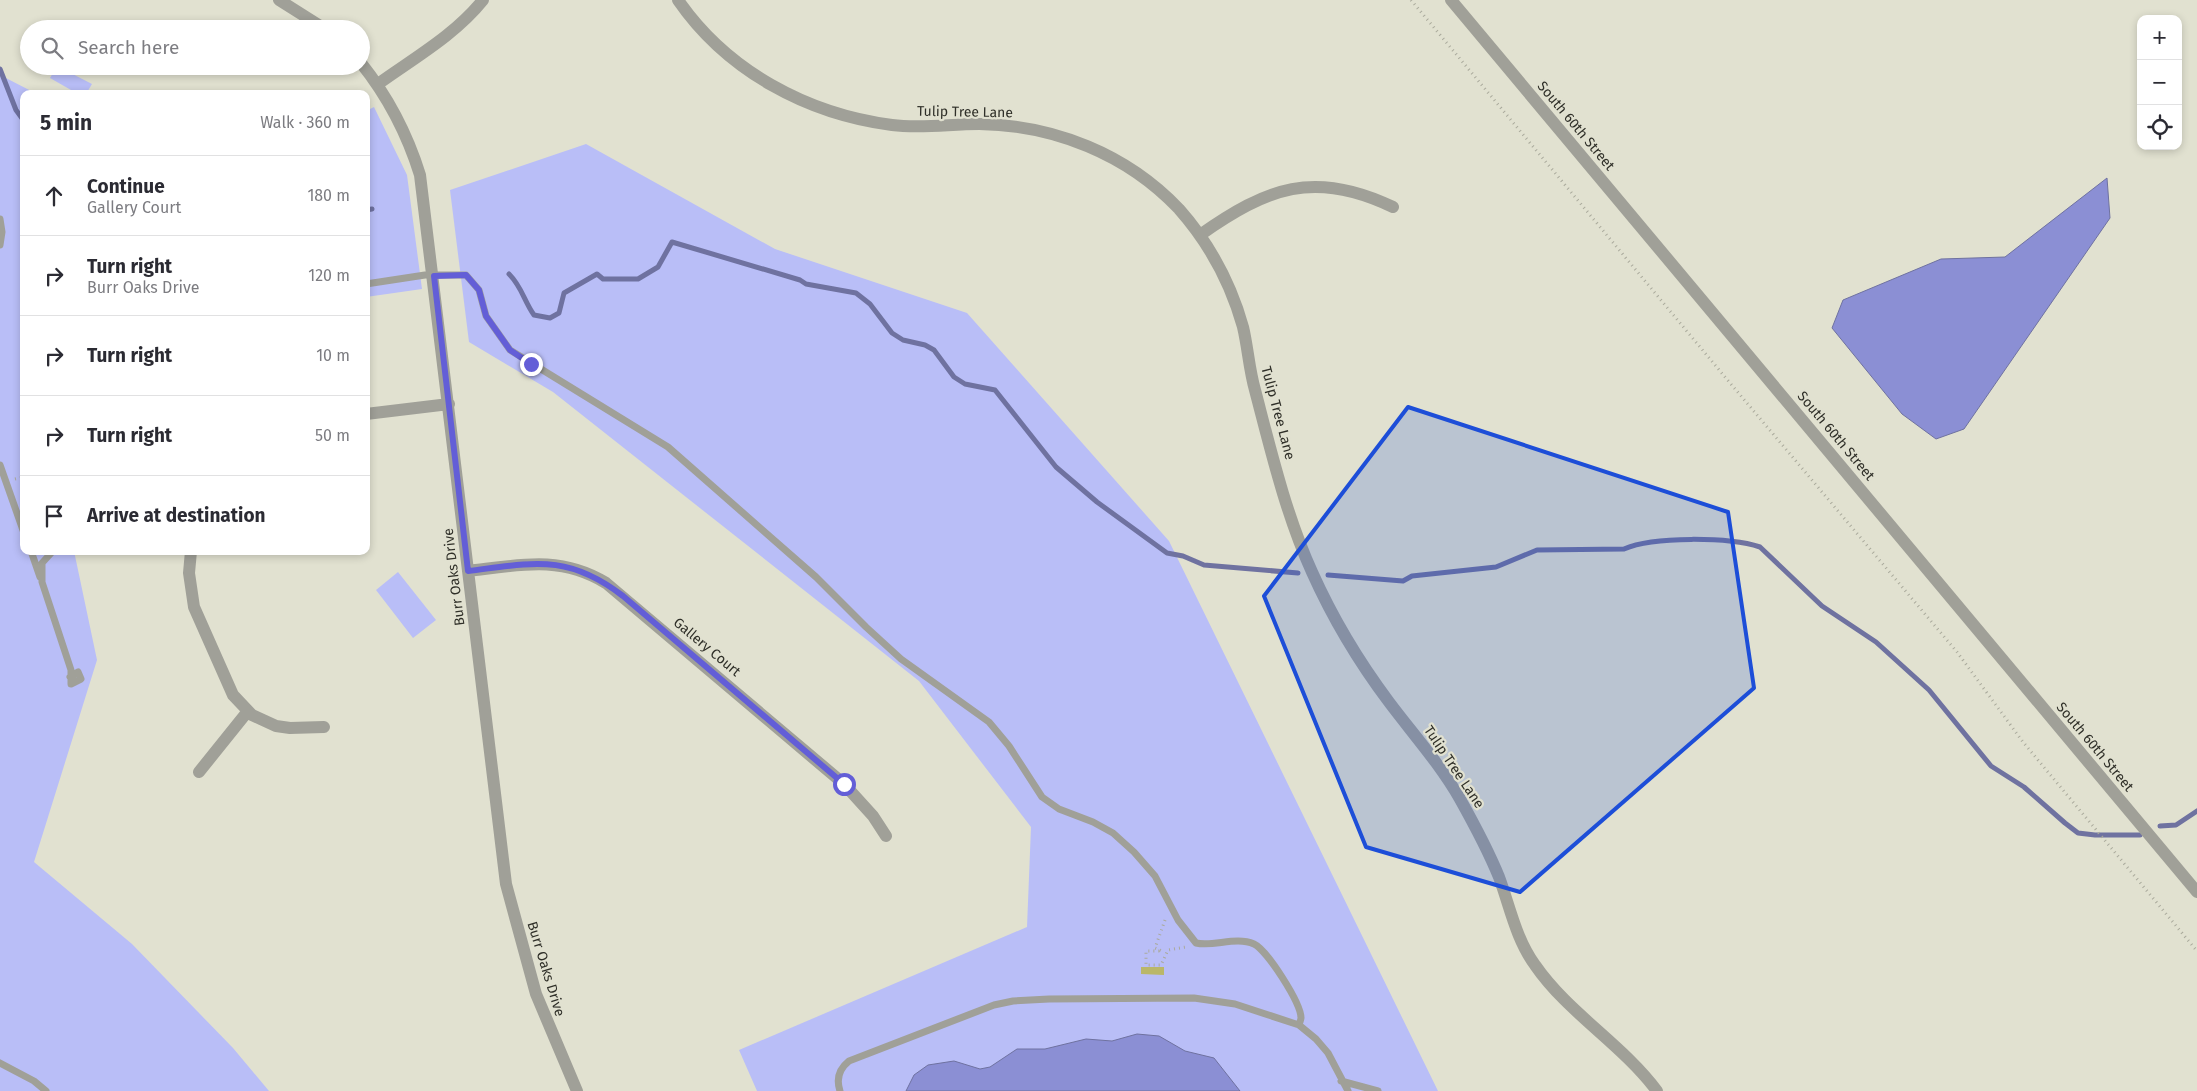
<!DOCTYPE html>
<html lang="en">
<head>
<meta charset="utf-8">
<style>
	body { margin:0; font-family:"Fira Sans",sans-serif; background:#f2f2f3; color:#2b2b33 }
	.controls { position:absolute; right:15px; top:15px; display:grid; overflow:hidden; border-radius:10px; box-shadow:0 2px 8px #0003 }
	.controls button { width:45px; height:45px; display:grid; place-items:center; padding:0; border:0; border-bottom:1px solid #e1e1e2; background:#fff; color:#2b2b33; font:25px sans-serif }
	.stop { position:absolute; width:15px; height:15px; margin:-11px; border:4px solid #635ed7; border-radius:50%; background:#fff }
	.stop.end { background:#635ed7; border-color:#fff; box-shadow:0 1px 5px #0008 }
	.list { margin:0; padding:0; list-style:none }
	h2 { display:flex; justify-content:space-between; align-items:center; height:65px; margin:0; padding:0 20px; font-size:21px }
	h2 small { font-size:16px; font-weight:400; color:#7c7c81 }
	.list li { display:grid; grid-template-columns:32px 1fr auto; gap:15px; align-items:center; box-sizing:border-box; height:80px; padding:0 20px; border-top:1px solid #e1e1e2 }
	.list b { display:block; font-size:19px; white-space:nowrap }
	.list p { margin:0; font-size:16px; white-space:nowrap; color:#7c7c81 }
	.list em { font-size:16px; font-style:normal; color:#7c7c81 }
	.icon { flex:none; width:28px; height:28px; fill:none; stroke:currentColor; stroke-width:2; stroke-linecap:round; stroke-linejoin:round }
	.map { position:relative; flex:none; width:2197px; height:1091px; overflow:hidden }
	.search { position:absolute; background:#fff; box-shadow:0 2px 8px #0003; left:20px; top:20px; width:350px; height:55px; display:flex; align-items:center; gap:12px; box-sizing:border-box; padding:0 18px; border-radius:28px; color:#7c7c81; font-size:19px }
	.panel { position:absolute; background:#fff; box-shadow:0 2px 8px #0003; left:20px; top:90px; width:350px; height:465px; border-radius:10px }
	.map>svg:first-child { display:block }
	.green { fill:#b9bef7 }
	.water { fill:#8b8fd4; stroke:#6f72a0 }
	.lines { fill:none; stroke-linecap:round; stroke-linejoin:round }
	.stream { stroke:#6f72a0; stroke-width:5 }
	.building { fill:#bab769 }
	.path { stroke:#aaaa9c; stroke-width:3; stroke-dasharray:1 4; stroke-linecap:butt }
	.service { stroke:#a0a098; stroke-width:7 }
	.minor { stroke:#a0a098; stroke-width:12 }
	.tertiary { stroke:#a0a098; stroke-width:12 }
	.route { stroke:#635ed7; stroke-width:6 }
	.marked { fill:#1d4ed8; fill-opacity:0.2; stroke:#1d4ed8; stroke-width:4; stroke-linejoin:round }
	.labels { text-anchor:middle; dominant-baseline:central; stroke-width:4.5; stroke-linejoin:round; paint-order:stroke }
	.street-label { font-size:14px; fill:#2f2f28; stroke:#e1e1d0 }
</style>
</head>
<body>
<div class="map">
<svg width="2197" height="1091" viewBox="0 0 2197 1091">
	<rect width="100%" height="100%" fill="#e1e1d0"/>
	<!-- green -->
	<path class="green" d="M57,66L92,84L86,94H78L50,78Z
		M0,75L37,94H24V551H74L97,660L34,862L132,944L233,1048L269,1091H0Z
		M374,107L407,175L422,289L366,297V111Z
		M586,144L775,249L967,313L1169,541L1438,1091H757L739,1050L1027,927L1031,827L919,681L553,392L469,342L450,190Z
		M398,572L436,620L413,638L376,590Z"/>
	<!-- water -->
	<path class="water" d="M2107,178L2110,218L1964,429L1936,439L1902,414L1832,328L1843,300L1941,259L2005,257Z
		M1137,1034L1159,1036L1185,1051L1214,1058L1240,1091H906L914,1075L928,1065L954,1061L980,1069L990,1067L1017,1049H1045L1086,1039L1112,1041Z"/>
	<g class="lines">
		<!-- stream -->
		<path class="stream" d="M0,69L16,110L24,121
			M366,210L372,209
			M509,274C522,287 524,301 534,315L550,318L559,313L564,293L597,274L603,279H638L658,267L672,242L800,280L806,284L856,293L870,304L892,333L903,340L925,345L934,350L954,377L965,384L995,390L1056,467L1097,502L1167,553L1183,556L1204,565L1298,573
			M1328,575L1403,581L1412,576L1496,567L1537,550L1624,549C1653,536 1729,537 1760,547L1822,606L1876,642L1929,690L1991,766L2024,787L2065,823L2078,833L2095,835H2140
			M2160,826L2176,825L2197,811"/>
	</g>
	<!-- building -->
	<path class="building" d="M1141,967H1164V975L1141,974Z"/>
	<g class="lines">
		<!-- path -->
		<path class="path" d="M1411,0L1725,377L1957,652L2023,742L2197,951
			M15,479L24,477
			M1165,920L1155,948L1162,951H1146V965H1161L1168,950L1186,947"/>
		<!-- service -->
		<path class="service" d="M0,219L2,232L0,245
			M366,284L425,275H466L479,290L486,316L510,350L668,447L816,577L866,627L901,659L989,722L1009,746L1042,797L1059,809L1093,822L1113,833L1134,852L1155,876L1178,920L1196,943C1214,947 1236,936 1254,944C1267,950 1301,1003 1301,1018C1301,1019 1299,1025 1299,1025
			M0,465L24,533
			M31,551L40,577
			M53,551L42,563V582L71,670V684L81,679L78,672L70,677
			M0,1063L34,1081L46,1091
			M1341,1081L1378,1091
			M840,1091C836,1079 839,1069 849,1061L994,1005L1013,1001L1049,999L1194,998L1235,1004L1299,1025L1316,1039L1328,1053L1348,1091"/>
		<!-- minor -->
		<path class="minor" d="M279,0L325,29
			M678,0C727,71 807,114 892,125C921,129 950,124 979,124C1054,125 1127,154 1179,209C1209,243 1231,284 1243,327C1248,348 1249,369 1255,390C1271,451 1286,515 1312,572C1333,619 1359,662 1389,702C1413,734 1440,764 1460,799C1474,824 1488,850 1499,877C1510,907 1516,939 1535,965C1568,1013 1622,1044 1657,1091
			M361,63C389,98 407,133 420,175L506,884L536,994L577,1091
			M378,84C414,58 455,35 483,0
			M1200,235C1267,188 1314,169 1393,207
			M366,414L449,404
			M191,551L189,573L194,607L233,695L252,715L276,726L290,728L324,727
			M468,571C519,565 560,555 606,583L844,784L873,816L886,836
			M199,772L248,711"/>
		<!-- tertiary -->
		<path class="tertiary" d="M1451,0L2197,892"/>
	</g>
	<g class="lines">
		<!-- route -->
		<path class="route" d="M531,364L510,350L486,316L479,290L466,275L434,276L468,571C533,563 567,553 623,596L844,784"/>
	</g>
	<!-- marked area -->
	<path class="marked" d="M1408,407L1728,512L1754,688L1520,892L1366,847L1264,596Z"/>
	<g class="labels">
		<!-- street labels -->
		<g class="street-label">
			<text transform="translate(965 112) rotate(1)">Tulip Tree Lane</text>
			<text transform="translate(1576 126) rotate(50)">South 60th Street</text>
			<text transform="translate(1278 413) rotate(75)">Tulip Tree Lane</text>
			<text transform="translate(1836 436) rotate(50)">South 60th Street</text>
			<text transform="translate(454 577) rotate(-97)">Burr Oaks Drive</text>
			<text transform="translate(707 647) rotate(40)">Gallery Court</text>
			<text transform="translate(2095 747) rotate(50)">South 60th Street</text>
			<text transform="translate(1454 767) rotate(56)">Tulip Tree Lane</text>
			<text transform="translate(546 969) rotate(73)">Burr Oaks Drive</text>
		</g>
	</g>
</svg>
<div class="controls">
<button>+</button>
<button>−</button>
<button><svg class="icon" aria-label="locate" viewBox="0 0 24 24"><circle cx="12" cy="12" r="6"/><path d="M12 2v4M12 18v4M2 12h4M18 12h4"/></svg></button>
</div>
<div class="stop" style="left:844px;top:784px"></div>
<div class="stop end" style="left:531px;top:364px"></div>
<div class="search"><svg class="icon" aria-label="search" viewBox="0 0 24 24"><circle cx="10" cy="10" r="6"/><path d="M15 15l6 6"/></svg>Search here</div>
<section class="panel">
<h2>5 min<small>Walk · 360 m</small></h2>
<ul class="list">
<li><svg class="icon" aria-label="ahead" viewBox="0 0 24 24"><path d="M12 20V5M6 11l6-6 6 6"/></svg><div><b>Continue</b><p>Gallery Court</p></div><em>180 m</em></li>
<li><svg class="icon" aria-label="right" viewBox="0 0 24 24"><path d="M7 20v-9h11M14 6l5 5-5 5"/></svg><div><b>Turn right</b><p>Burr Oaks Drive</p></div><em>120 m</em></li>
<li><svg class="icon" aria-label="right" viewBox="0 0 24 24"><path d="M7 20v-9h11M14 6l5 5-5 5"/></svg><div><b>Turn right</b></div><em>10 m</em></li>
<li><svg class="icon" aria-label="right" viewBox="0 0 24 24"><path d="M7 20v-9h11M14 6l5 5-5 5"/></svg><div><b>Turn right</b></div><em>50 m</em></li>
<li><svg class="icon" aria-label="arrive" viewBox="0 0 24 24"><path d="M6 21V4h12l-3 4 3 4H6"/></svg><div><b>Arrive at destination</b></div></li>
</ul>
</section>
</div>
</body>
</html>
